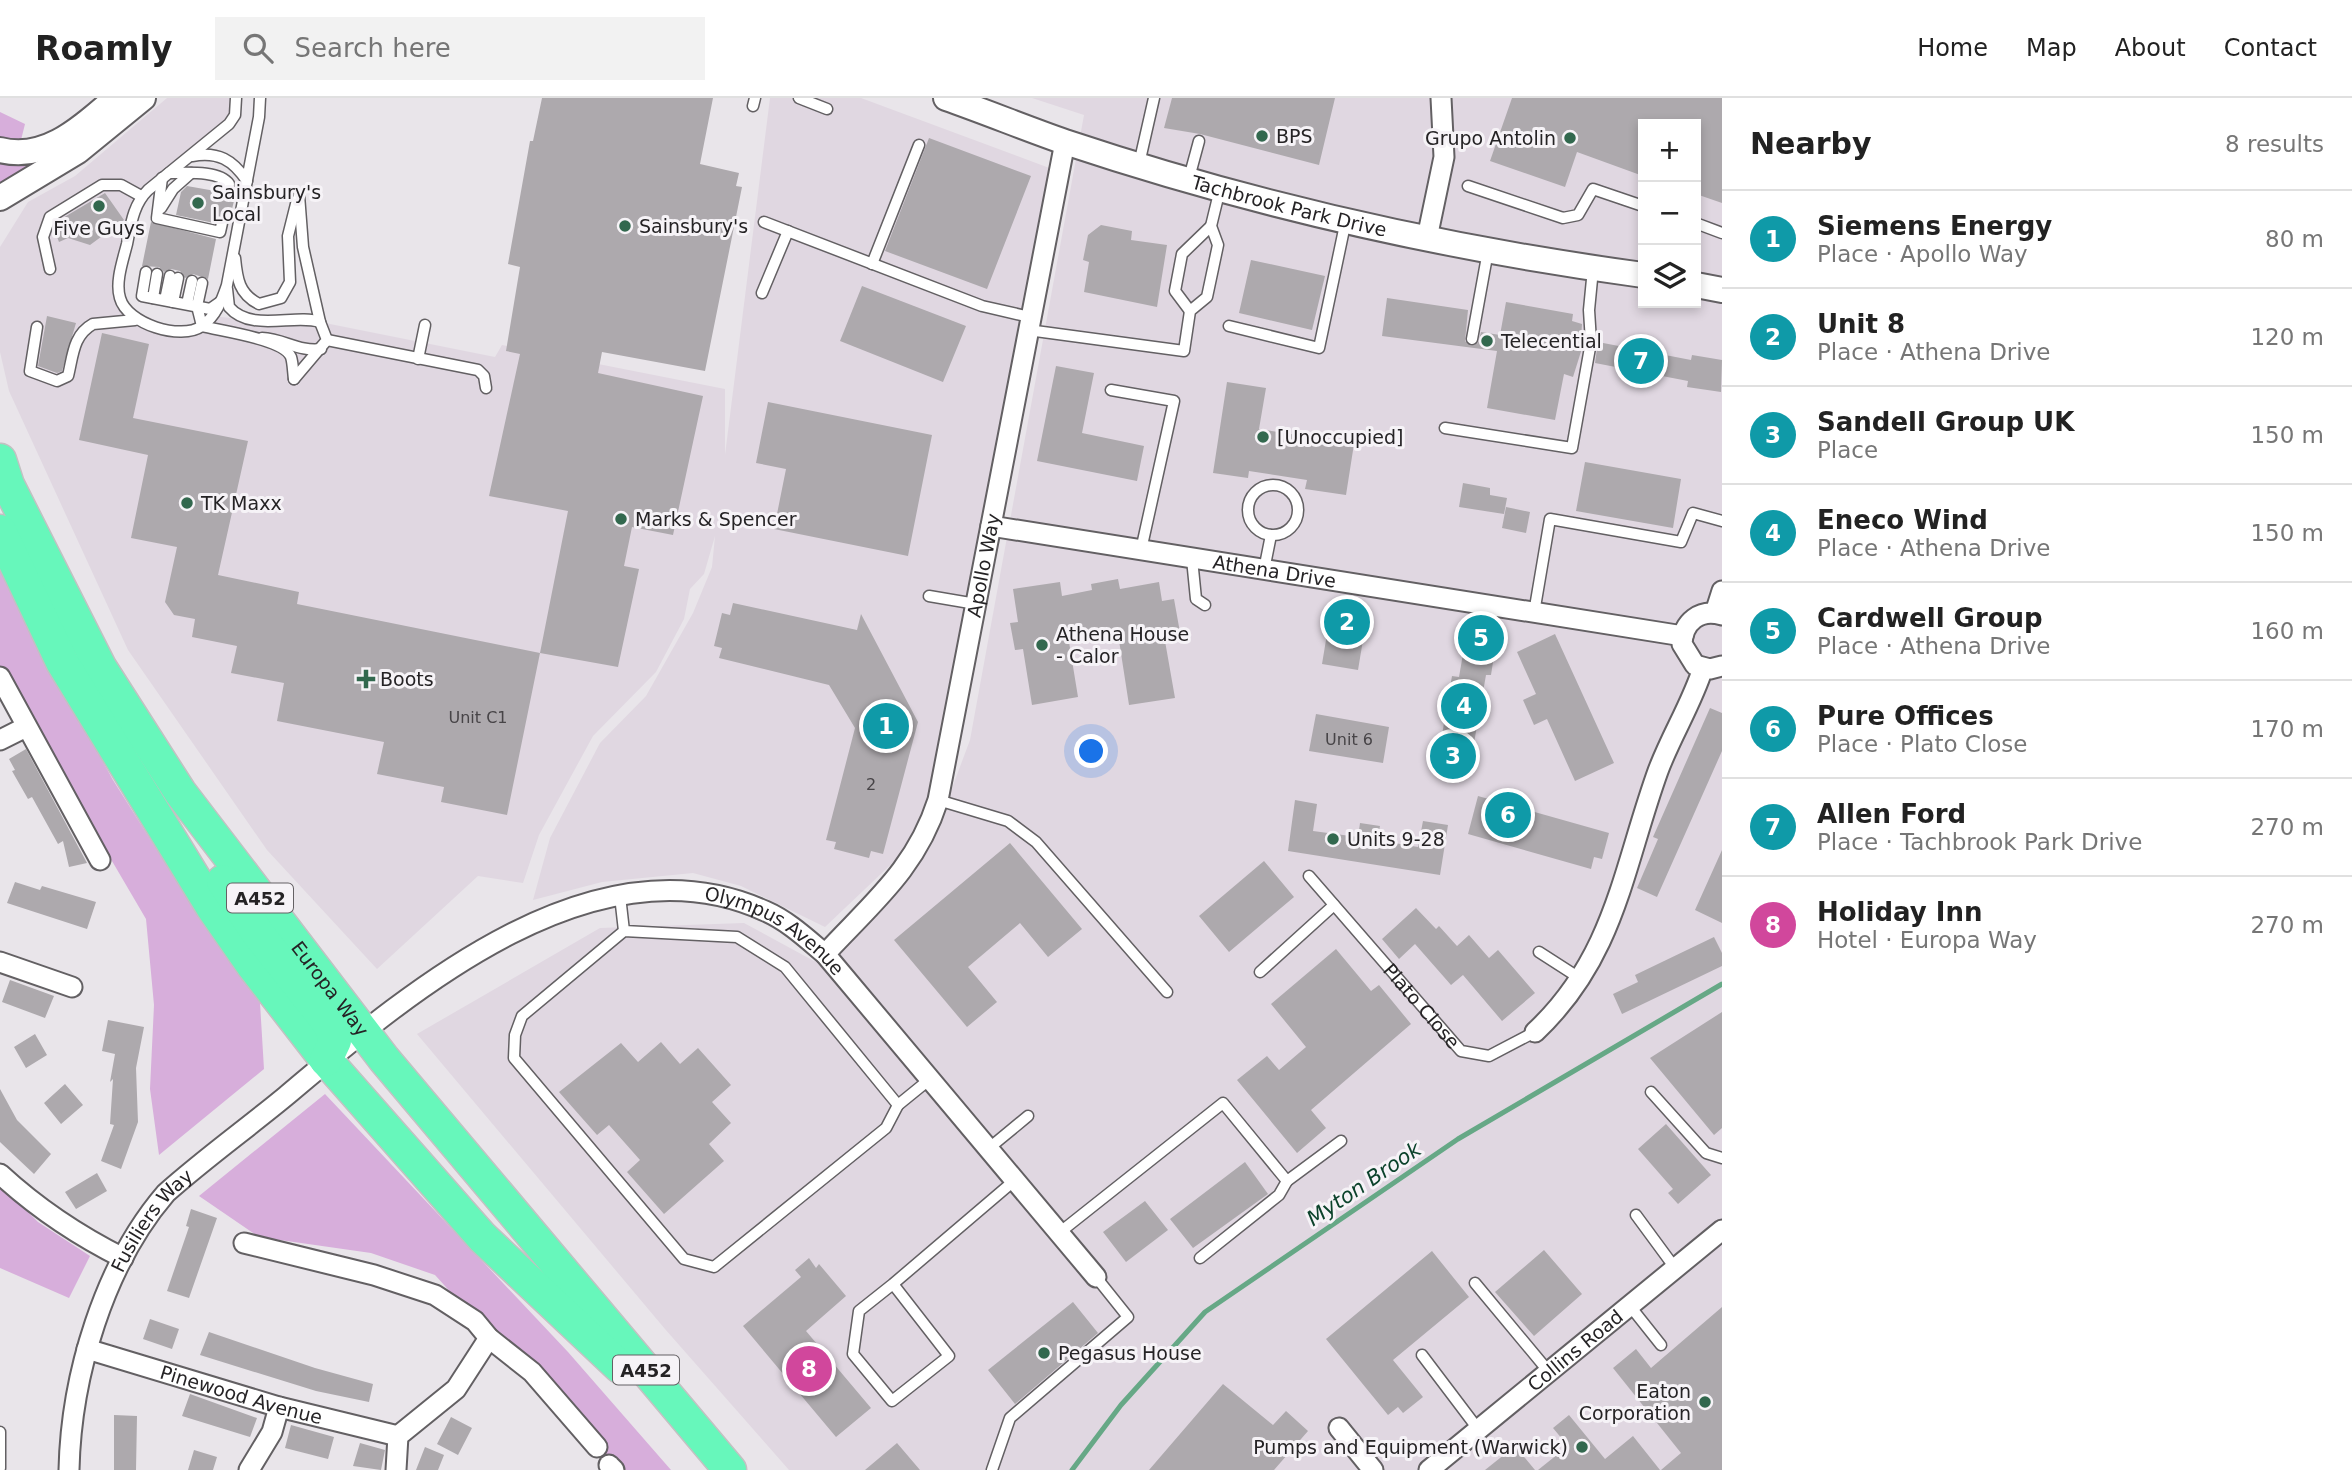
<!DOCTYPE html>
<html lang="en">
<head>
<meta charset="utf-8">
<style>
	body { margin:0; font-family:"DejaVu Sans",sans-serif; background:#f2f2f2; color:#222 }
	.controls { position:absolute; right:21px; top:21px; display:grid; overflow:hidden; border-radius:0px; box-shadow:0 4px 10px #0003 }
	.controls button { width:63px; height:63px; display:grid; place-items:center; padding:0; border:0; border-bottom:2px solid #e0e0e0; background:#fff; color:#222; font:35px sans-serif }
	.you { position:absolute; left:1092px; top:654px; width:24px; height:24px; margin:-18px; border:5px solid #fff; border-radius:50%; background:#1a73e8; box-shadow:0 0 0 10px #1a73e833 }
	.badge { display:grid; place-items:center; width:46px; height:46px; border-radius:50%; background:#32684e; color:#fff; font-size:23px; font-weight:700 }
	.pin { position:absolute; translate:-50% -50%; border:4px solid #fff; box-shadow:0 2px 7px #0006 }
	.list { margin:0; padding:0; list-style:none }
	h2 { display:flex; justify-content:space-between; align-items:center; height:91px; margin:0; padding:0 28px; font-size:30px }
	h2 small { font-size:23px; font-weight:400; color:#767676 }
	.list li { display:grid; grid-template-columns:46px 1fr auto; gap:21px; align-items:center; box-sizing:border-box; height:98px; padding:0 28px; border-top:2px solid #e0e0e0 }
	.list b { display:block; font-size:26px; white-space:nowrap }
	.list p { margin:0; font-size:23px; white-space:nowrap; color:#767676 }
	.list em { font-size:23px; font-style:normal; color:#767676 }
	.icon { flex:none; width:38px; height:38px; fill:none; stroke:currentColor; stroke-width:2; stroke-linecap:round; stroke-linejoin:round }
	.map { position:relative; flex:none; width:1722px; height:1372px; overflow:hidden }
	header { display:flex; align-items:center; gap:42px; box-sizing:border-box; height:98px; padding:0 35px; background:#fff; border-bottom:2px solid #e0e0e0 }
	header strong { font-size:33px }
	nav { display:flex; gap:38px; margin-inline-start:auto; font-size:24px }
	.search { width:490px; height:63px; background:#f2f2f2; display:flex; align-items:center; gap:18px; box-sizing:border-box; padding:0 24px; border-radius:0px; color:#767676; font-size:26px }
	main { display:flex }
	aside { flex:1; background:#fff }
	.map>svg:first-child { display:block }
	.built { fill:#e0d7e1; fill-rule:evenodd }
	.green { fill:#d7aedb }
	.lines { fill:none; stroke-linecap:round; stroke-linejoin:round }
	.stream { stroke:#66a886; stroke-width:5 }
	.building { fill:#ada9ad }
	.service-casing { stroke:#636063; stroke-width:13 }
	.minor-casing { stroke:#636063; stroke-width:23 }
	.tertiary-casing { stroke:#636063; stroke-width:28 }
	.trunk-casing { stroke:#c2c1c2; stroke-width:35 }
	.service { stroke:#fff; stroke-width:10 }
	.minor { stroke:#fff; stroke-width:19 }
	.tertiary { stroke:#fff; stroke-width:24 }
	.trunk { stroke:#67f7bb; stroke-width:32 }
	.poi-dot { fill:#32684e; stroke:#f6f3f7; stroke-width:2.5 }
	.labels { text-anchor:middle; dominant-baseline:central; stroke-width:6; stroke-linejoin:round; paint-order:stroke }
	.number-label { font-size:16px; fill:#474447 }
	.shield { fill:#f6f3f7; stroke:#646164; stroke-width:2 }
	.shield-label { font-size:18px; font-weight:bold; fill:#252325 }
	.poi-label { font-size:19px; fill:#252325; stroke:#f6f3f7; text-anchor:start }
	.street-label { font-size:19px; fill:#252325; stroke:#f6f3f7 }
	.water-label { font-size:21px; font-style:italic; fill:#0b422b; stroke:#f6f3f7 }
</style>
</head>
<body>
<header>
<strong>Roamly</strong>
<div class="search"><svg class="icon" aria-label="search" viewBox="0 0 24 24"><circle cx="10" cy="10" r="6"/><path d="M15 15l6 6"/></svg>Search here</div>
<nav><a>Home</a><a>Map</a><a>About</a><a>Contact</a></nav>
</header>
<main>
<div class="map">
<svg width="1722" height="1372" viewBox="0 0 1722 1372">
	<rect width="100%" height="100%" fill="#e9e5ea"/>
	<!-- built -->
	<path class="built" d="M167,0H236L229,26L141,98L118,194L141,225L187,234L212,218L278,225L320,224L495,259L502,247L725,291V357L770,0H861L1052,71L933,694L904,754L825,829L741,788L693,775L602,784L533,802L550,740L600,645L646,598L693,515L712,469L715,438L704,476L690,491L684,521L656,574L593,638L539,737L523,785L478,778L377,871L267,752L128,552L9,293L0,254V149L28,104L75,78Z
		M1032,0H1722V1372H789L665,1231L417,936L600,830L744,825L814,863L866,818L930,749L970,642L1084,17ZM1643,26H1696V205H1643Z"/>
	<!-- green -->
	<path class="green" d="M0,14L25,26L20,46L0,40Z
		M38,63L39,66L0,85V64L17,66Z
		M0,465L56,577L113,682L195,812L260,905L264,971L159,1057L150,991L154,907L146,821L0,572Z
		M325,996L568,1254L671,1372H612L435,1177L371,1155L259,1139L199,1098Z
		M5,1091L38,1124L90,1158L69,1200L0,1170V1092Z"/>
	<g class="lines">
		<!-- stream -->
		<path class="stream" d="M1072,1372L1121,1307L1205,1214L1458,1041L1722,886"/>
	</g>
	<!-- building -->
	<path class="building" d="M542,0H713L700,66L739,75L736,88L742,89L705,273L602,254L598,275L703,298L673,437L632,429L624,468L639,471L618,569L540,555L568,413L489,398L520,256L506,253L520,169L508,166L530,43H533Z
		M1172,0H1335L1319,67L1200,36L1164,30Z
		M1512,0H1722V105L1696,96V26H1643V78L1577,54L1565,89L1490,63Z
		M929,40L1031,78L987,191L885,153Z
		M187,88L221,94L227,103L235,99L229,123L223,118L217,120L214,125L176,117L181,94Z
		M105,95L124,122L90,147L68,140L59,144L54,131L56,124Z
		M151,124L216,141L208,181L193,176L185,180L180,173L171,171L164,174L159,169L142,168Z
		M1101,127L1132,133L1131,142L1167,147L1157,209L1084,194L1089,164L1083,162L1088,137Z
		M1251,162L1325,178L1312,232L1239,215Z
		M862,188L966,228L943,284L840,243Z
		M1387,200L1468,212L1465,243L1471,248L1478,245L1481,234L1500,237L1506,204L1573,216L1572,223L1582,226L1581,241L1584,244L1573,279L1564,276L1555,322L1487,310L1497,253L1382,238Z
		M47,218L76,225L62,273L57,275L38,268Z
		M102,235L149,246L133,320L248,343L218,477L299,494L297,506L540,555L507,717L441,704L444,689L377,676L384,644L277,623L284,585L231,575L237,548L192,539L195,521L174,517L165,504L177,449L131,440L148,357L79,342Z
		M1598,244L1691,262L1692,257L1722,262L1721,294L1687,289L1688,283L1595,265Z
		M1056,268L1094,275L1082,335L1144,348L1137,383L1037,363Z
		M1227,284L1266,290L1259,331L1354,346L1346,397L1305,391L1307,382L1249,373L1248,380L1213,375Z
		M768,304L932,337L908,458L774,431L786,371L756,365Z
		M1585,364L1681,381L1673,430L1576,413Z
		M1463,385L1490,390V397L1507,400L1504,416L1459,409Z
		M1506,409L1530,414L1526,435L1502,430Z
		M1118,481L1120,491L1159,484L1162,503L1174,501L1181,540L1165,543L1175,600L1129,607L1118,536L1069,544L1078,599L1032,607L1023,551L1015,552L1010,525L1018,524L1013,491L1060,484L1062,498L1092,492L1091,486Z
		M733,505L857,532L861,516L918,624L883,756L871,753L869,760L834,751L836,744L826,742L855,630L829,587L719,560L722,550L714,548L722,515L730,517Z
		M1332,506L1368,512L1358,572L1322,566Z
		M1468,527L1498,532L1491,577H1486L1468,679L1432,673L1438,637H1442L1452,578L1459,579Z
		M1555,536L1614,665L1575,683L1547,621L1534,627L1523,602L1536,596L1517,554Z
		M1710,610L1722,615V653L1657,799L1637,790L1658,741L1653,739Z
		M1316,616L1389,629L1383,665L1309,653Z
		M26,651L87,765L69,769L63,743L58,746L32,699L28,701L12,673L15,672L9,661Z
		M1478,698L1609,735L1602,761L1594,759L1591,771L1468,736Z
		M1295,702L1317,706L1313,733L1358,739L1360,725L1380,728L1377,742L1418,749L1423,723L1448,727L1440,777L1288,753Z
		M1010,745L1082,831L1048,859L1020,825L968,869L997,904L967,929L894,842Z
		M1722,752V825L1695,812Z
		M1264,763L1294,799L1229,854L1199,818Z
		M15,784L40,792L42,788L96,804L87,831L7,805Z
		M1416,810L1436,831L1439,828L1457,848L1469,837L1489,860L1498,852L1535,895L1502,923L1463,877L1451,887L1415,846L1399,861L1382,841Z
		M1714,839L1722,855V868L1622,916L1613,896L1638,884L1635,877Z
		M1336,851L1371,893L1379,887L1411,926L1311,1012L1326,1030L1297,1055L1237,982L1267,958L1279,972L1306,949L1271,906Z
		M10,882L54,898L45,920L2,904Z
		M1722,914V1030L1714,1037L1650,960Z
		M108,922L144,929L136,970L138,1024L121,1071L101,1063L114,1027L110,1026L113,981L110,984L115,956L102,953Z
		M35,936L47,957L26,970L14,949Z
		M661,944L680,966L698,950L731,987L712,1004L731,1025L709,1046L724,1063L664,1116L627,1074L640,1062L609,1027L597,1037L559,994L621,945L638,964Z
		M65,986L83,1007L61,1026L44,1005Z
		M0,991L17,1022L51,1056L34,1076L0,1044Z
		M1666,1026L1711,1077L1678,1106L1668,1095L1673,1091L1638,1051Z
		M1245,1064L1268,1096L1193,1150L1170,1121Z
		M97,1075L107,1093L76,1111L65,1094Z
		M1145,1103L1168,1132L1126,1164L1103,1134Z
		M191,1111L217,1120L189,1200L167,1193L189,1129L186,1128Z
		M1544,1152L1582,1196L1534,1238L1495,1194Z
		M1432,1153L1469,1199L1393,1262L1423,1299L1403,1315L1398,1309L1388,1317L1326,1241Z
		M809,1160L816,1170L819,1166L846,1198L806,1233L871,1310L836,1339L743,1228L801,1179L795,1172Z
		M1073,1204L1098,1235L1015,1306L988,1272Z
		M1722,1209V1372H1661L1681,1355L1613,1270L1636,1251L1651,1270Z
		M150,1221L179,1231L172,1251L143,1241Z
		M209,1234L315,1270L373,1286L369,1304L316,1293L200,1257Z
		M1223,1286L1273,1327L1286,1313L1308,1333L1274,1372H1149Z
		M190,1296L257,1320L250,1339L182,1318Z
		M114,1317L137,1318L136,1372H114Z
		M1569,1317L1605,1361L1633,1338L1660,1372H1538L1568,1348L1553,1330Z
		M451,1319L472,1330L458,1357L437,1346Z
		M291,1327L334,1339L328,1361L285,1350Z
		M360,1345L385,1352L381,1372L353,1368Z
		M897,1345L920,1372H865Z
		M1515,1348L1535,1372H1485Z
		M425,1349L444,1357L438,1372H416Z
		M194,1352L217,1359L213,1372H188Z"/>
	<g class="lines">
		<defs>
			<g id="service">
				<path d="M236,0L235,17L229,26L148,92C133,107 131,126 127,146C123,162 115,184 120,200C127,226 181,243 202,228C216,218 222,202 227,187L259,19L260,0"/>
				<path d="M799,0L827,11"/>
				<path d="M753,8L755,0"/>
				<path d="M192,58C218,53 233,62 247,83"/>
				<path d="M1139,66L1154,0"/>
				<path d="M169,75C185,75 219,72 229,86L228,96"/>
				<path d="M162,80L157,120L220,134L222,125"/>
				<path d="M1189,80L1199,43"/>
				<path d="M1468,88L1563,120L1578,117L1593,91L1643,108"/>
				<path d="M161,110L173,91L191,75"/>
				<path d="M764,124L982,208L1030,219"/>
				<path d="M1698,126L1722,135"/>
				<path d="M235,160C237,181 239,196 259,206L281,200L290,184L288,138L297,102"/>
				<path d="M872,166L919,47"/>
				<path d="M50,171L43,139L50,119L102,87H121L141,98"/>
				<path d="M146,174L142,198L210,211L220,204"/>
				<path d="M227,191L229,209C251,235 296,215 320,224"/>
				<path d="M762,195L788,133"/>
				<path d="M153,200L157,176"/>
				<path d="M165,202L170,178"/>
				<path d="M173,204L178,180"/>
				<path d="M187,206L192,183"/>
				<path d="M1190,213L1175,193L1182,156L1211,128"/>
				<path d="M202,228C220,233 284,241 291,259C293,265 293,274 294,281"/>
				<path d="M202,228L197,208L202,185"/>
				<path d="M1229,228L1319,250L1346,122"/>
				<path d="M37,229L30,273L57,283L68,278C73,258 73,237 93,226L135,222"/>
				<path d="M1028,232L1184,253L1190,213L1207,199L1218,147L1211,128L1220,91"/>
				<path d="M262,240C284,241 299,254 321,251"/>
				<path d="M1472,241L1488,153"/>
				<path d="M327,242L478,272L484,278L486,290"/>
				<path d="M418,261L425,227"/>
				<path d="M294,281L327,242L320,224L303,149L299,97"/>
				<path d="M1111,292L1174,303L1141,452"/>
				<path d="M1445,330L1572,350L1591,244L1589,212L1593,171"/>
				<circle cx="1273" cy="412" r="25"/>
				<path d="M1192,461L1196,501L1205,507"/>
				<path d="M1264,472L1271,437"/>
				<path d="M929,498L976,506"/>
				<path d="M1534,515L1550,421L1681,444L1693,415L1722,423"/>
				<path d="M938,702L1008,723L1036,744L1167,894"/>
				<path id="s1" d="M1309,778L1461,953L1489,958L1535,934"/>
				<path d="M620,798L624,833L522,918L515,937L514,960L684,1161L714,1169L886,1030L898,1007L785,869L737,839L624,833"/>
				<path d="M1539,854L1581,881"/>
				<path d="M1260,874L1334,807"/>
				<path d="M1651,994L1706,1055L1722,1060"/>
				<path d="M898,1007L930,981"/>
				<path d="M988,1051L1028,1018"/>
				<path d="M1636,1117L1675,1170"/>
				<path d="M1059,1135L1223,1005L1287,1083L1341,1043"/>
				<path d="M1200,1160L1279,1097L1287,1083"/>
				<path d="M1475,1185L1549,1274"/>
				<path d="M893,1186L859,1213L853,1256L892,1303L949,1258L893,1186L1015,1082"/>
				<path d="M1630,1208L1661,1247"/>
				<path d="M1422,1257L1478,1331"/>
				<path d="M0,1334V1370"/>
				<path d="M992,1372L1010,1320L1128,1219L1096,1179"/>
			</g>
			<g id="minor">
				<path d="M1427,140L1444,59L1441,0"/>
				<path id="s2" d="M991,428L1683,538"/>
				<path d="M1715,515L1722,493"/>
				<path d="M1722,517C1700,510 1683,524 1682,546L1695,567L1710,571L1722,568"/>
				<path d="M0,579L100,762"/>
				<path d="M0,642L26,629"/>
				<path id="s3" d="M825,856C872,805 916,771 938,702L1065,44"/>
				<path d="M0,864L72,889"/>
				<path d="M1535,934C1615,859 1623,770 1658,673C1671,638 1692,605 1703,570"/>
				<path d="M0,1076C38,1111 77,1137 123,1160"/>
				<path d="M244,1145L374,1177L435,1197L475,1223L489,1240L532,1274L597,1349"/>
				<path id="s4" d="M87,1251L279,1309L398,1338"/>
				<path d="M1339,1330L1373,1372"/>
				<path d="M609,1367L614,1372"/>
				<path id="s5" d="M69,1372C71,1278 104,1167 166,1095C204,1061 246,1031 286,998C407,896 594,735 765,813C788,823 806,840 825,856L1096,1179"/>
				<path d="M249,1372L272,1334L279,1309"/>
				<path d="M396,1372L398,1338L456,1291L489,1240"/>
				<path id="s6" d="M1429,1372L1722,1132"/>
			</g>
			<g id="tertiary">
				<path id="s7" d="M946,0C986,14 1025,30 1065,44C1251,106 1450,151 1643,177"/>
				<path d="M0,52C47,64 83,28 116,0"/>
				<path d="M0,100L78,53L143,0"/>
				<path d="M1696,187L1722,192"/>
			</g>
			<g id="trunk">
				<path id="s8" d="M0,362L8,387L100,569L180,694L384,961L730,1372"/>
				<path d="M0,433L62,564L212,809L253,868L326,962L482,1139L620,1269"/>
				<path d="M223,783L259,837L330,927L335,943L326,962"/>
			</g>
		</defs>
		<!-- service casing -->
		<use href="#service" class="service-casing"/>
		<!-- minor casing -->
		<use href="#minor" class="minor-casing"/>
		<!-- tertiary casing -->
		<use href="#tertiary" class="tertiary-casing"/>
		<!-- trunk casing -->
		<use href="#trunk" class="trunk-casing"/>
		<!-- service -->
		<use href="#service" class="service"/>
		<!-- minor -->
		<use href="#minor" class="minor"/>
		<!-- tertiary -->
		<use href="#tertiary" class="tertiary"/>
		<!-- trunk -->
		<use href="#trunk" class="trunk"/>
	</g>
	<!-- markers -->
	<g class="poi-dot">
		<circle cx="1262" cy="38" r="7"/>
		<circle cx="1570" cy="40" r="7"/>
		<circle cx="198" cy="105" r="7"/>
		<circle cx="99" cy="108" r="7"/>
		<circle cx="625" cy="128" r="7"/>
		<circle cx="1487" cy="243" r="7"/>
		<circle cx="1263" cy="339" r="7"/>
		<circle cx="187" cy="405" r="7"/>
		<circle cx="621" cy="421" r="7"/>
		<circle cx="1042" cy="547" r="7"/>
		<path d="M362.5 570.5h7v7h7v7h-7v7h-7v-7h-7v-7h7z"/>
		<circle cx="1333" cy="741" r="7"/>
		<circle cx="1044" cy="1255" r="7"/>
		<circle cx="1705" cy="1304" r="7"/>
		<circle cx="1582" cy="1349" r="7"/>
	</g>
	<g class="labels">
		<!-- number labels -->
		<g class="number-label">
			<text x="478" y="619">Unit C1</text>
			<text x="1349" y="641">Unit 6</text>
			<text x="871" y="686">2</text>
		</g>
		<!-- shield labels -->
		<g class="shield">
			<rect x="227" y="785.5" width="66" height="29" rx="5"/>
			<rect x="613" y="1257.5" width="66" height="29" rx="5"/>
		</g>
		<g class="shield-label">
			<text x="260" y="800">A452</text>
			<text x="646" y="1272">A452</text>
		</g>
		<!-- poi labels -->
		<g class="poi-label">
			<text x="1276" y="38">BPS</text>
			<text x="1556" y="40" text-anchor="end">Grupo Antolin</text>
			<text x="212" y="94">Sainsbury's<tspan x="212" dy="22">Local</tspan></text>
			<text x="639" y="128">Sainsbury's</text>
			<text x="99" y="130" text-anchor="middle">Five Guys</text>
			<text x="1501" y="243">Telecential</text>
			<text x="1277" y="339">[Unoccupied]</text>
			<text x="201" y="405">TK Maxx</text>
			<text x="635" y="421">Marks &amp; Spencer</text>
			<text x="1056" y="536">Athena House<tspan x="1056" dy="22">- Calor</tspan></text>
			<text x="380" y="581">Boots</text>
			<text x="1347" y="741">Units 9-28</text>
			<text x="1058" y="1255">Pegasus House</text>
			<text x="1691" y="1293" text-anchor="end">Eaton<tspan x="1691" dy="22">Corporation</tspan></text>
			<text x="1568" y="1349" text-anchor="end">Pumps and Equipment (Warwick)</text>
		</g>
		<!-- street labels -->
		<g class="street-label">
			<text stroke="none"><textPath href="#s7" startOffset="360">Tachbrook Park Drive</textPath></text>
			<text stroke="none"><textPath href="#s3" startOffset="432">Apollo Way</textPath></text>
			<text stroke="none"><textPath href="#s2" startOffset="287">Athena Drive</textPath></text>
			<text stroke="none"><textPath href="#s5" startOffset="1013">Olympus Avenue</textPath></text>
			<text stroke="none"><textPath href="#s8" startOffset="626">Europa Way</textPath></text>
			<text stroke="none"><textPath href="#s1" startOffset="172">Plato Close</textPath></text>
			<text stroke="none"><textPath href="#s5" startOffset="268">Fusiliers Way</textPath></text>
			<text stroke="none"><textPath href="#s6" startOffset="189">Collins Road</textPath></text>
			<text stroke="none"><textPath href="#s4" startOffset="161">Pinewood Avenue</textPath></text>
		</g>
		<!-- water labels -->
		<g class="water-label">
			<text transform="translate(1364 1086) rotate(-34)">Myton Brook</text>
		</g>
	</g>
</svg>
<div class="controls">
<button>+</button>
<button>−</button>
<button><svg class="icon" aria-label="layers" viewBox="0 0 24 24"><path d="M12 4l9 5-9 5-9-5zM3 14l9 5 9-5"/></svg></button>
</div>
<div class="you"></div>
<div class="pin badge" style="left:886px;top:628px;background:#0f9aa8">1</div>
<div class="pin badge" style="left:1347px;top:524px;background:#0f9aa8">2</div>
<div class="pin badge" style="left:1453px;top:658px;background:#0f9aa8">3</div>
<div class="pin badge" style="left:1464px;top:608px;background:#0f9aa8">4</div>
<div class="pin badge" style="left:1481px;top:540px;background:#0f9aa8">5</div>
<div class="pin badge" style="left:1508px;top:717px;background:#0f9aa8">6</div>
<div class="pin badge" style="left:1641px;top:263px;background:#0f9aa8">7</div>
<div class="pin badge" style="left:809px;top:1271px;background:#d1479c">8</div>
</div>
<aside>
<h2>Nearby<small>8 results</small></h2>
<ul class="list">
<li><span class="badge" style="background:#0f9aa8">1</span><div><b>Siemens Energy</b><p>Place · Apollo Way</p></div><em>80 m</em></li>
<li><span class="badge" style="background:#0f9aa8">2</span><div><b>Unit 8</b><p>Place · Athena Drive</p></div><em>120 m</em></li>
<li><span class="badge" style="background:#0f9aa8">3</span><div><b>Sandell Group UK</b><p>Place</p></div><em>150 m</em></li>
<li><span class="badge" style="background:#0f9aa8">4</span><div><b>Eneco Wind</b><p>Place · Athena Drive</p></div><em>150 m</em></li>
<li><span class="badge" style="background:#0f9aa8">5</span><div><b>Cardwell Group</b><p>Place · Athena Drive</p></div><em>160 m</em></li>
<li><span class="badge" style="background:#0f9aa8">6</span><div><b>Pure Offices</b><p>Place · Plato Close</p></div><em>170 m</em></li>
<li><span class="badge" style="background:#0f9aa8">7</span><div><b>Allen Ford</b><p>Place · Tachbrook Park Drive</p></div><em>270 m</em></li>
<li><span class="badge" style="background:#d1479c">8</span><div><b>Holiday Inn</b><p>Hotel · Europa Way</p></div><em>270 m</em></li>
</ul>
</aside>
</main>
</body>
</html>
